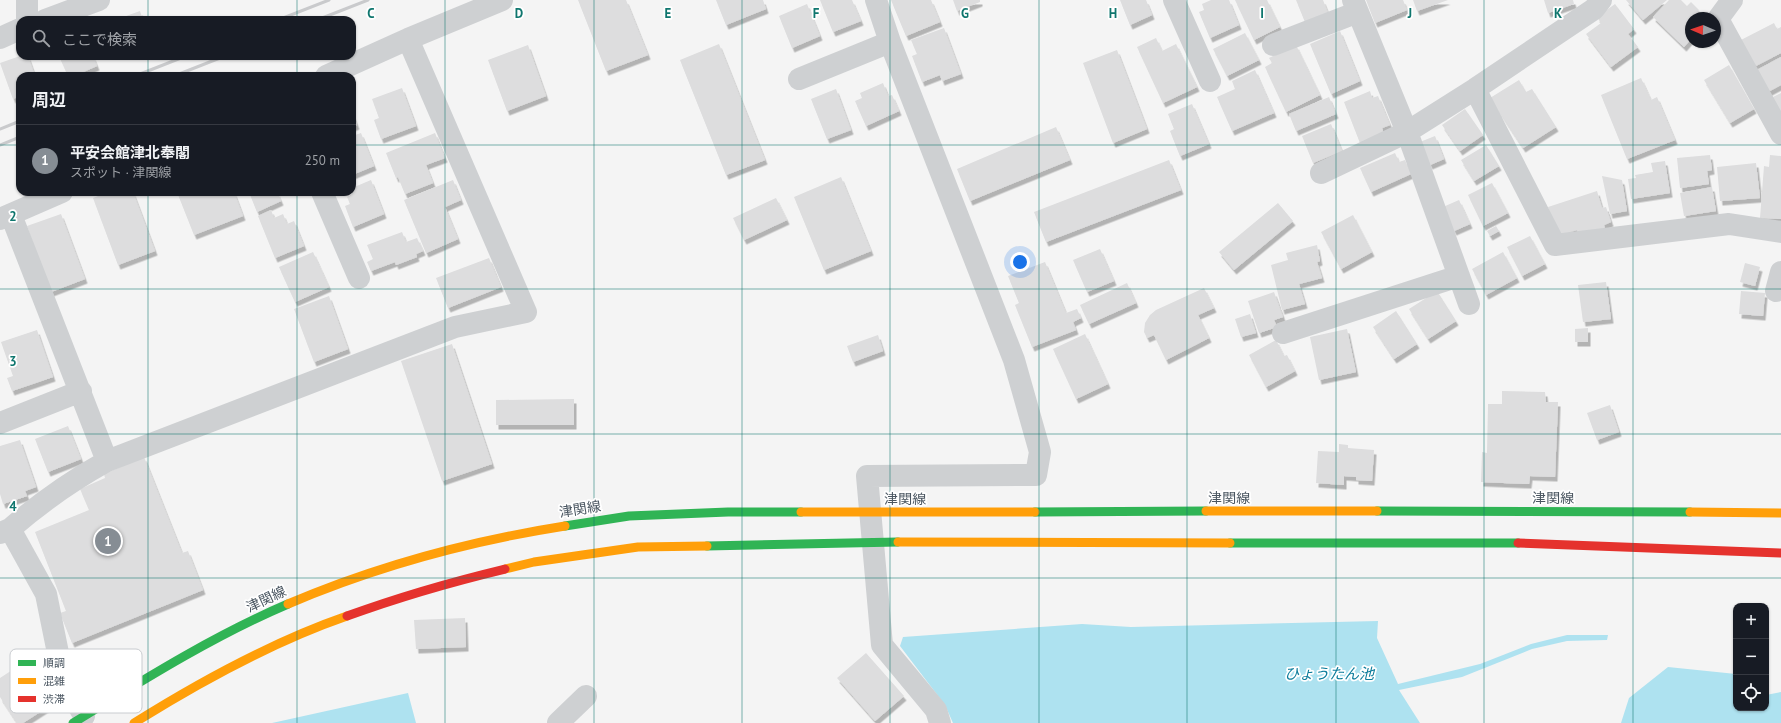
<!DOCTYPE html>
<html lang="ja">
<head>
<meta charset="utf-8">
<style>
	body { margin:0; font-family:"PT Sans","Noto Sans JP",sans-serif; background:#20242c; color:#f1f3f6 }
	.controls { position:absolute; right:12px; bottom:12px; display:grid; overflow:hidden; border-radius:8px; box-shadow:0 1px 3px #0004 }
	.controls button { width:36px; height:36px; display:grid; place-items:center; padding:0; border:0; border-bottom:1px solid #363941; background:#171b24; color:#f1f3f6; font:20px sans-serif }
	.compass { position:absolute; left:1685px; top:12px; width:36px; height:36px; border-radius:50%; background:#171b24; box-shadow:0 1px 3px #0004; rotate:272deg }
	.you { position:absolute; left:1020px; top:262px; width:14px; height:14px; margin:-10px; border:3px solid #fff; border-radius:50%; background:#1a73e8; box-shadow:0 0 0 6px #1a73e833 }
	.badge { display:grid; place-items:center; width:26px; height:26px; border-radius:50%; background:#868d94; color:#fff; font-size:13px; font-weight:700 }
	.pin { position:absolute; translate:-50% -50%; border:2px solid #fff; box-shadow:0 1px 4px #0006 }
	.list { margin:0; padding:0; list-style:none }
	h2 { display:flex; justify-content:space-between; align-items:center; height:52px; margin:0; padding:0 16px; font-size:17px }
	h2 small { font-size:13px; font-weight:400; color:#9ea1a6 }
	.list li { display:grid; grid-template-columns:26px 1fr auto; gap:12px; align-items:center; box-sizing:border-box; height:72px; padding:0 16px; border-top:1px solid #363941 }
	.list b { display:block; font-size:15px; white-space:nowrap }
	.list p { margin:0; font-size:13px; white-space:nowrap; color:#9ea1a6 }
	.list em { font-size:13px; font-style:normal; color:#9ea1a6 }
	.icon { flex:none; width:22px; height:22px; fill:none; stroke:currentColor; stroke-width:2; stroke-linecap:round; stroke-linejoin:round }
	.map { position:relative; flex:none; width:1781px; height:723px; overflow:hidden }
	.search { position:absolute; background:#171b24; box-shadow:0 1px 3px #0004; left:16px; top:16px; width:340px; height:44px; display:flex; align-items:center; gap:10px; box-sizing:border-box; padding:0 14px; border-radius:12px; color:#9ea1a6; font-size:15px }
	.panel { position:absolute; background:#171b24; box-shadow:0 1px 3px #0004; left:16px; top:72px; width:340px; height:124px; border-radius:12px }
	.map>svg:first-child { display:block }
	.water { fill:#aee2f0 }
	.building { fill:#ddddde; filter:url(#shadow) }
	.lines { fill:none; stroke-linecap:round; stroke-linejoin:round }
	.street { stroke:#ced0d2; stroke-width:22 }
	.fast { stroke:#30b455; stroke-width:9 }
	.slow { stroke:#ff9f0a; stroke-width:9 }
	.jam { stroke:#e5322d; stroke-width:9 }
	.rail { stroke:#c9cacc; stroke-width:3 }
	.grid { fill:none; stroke:#0f766e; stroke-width:1; stroke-opacity:0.55 }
	.labels { text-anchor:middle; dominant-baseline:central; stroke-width:3.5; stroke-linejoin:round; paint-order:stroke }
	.street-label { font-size:14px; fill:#4a5661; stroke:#fff }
	.water-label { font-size:15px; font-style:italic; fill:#0c7c9b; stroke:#fff }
	.key { fill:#fff; stroke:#c9ccd0; stroke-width:1 }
	.key-label { font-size:11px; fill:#4a5661 }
	.grid-label { font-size:13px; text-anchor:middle; font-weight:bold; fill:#0f766e; stroke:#fff; stroke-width:3.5; stroke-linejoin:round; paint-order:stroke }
</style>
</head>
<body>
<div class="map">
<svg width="1781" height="723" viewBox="0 0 1781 723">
	<defs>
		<filter id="shadow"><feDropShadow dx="2.5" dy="4.5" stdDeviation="0" flood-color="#0004"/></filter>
	</defs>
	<rect width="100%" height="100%" fill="#f4f4f4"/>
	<!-- water -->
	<path class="water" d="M1378,621L1377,638L1398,684L1480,664L1531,644L1567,635H1608L1607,640L1567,641L1532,649L1462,677L1399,690L1420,723H953L945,705L900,646L903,637L1082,624L1131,627Z
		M1668,667L1736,674V708H1766V695L1781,692V723H1621L1629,698Z
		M408,693L416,723H272Z"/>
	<!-- building -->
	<path class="building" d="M578,0H626L648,55L606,71Z
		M716,0H763L766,9L726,25Z
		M820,0H852L861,21L833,32Z
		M891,0H931L940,22L906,36Z
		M953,0H980V2L957,11Z
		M1120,0H1146L1152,15L1130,25Z
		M1211,0H1229L1239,25L1210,38L1199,12L1204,10L1202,4Z
		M1235,0H1267L1280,27L1254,40Z
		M1296,0H1323L1328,13L1305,22Z
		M1366,0H1403L1407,10L1375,23Z
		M1413,0H1448L1417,11Z
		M1544,0H1573L1574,4L1548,13Z
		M1626,0H1667L1643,20Z
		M1669,0H1681L1687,6L1691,2L1699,10L1696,14L1700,18H1691V39L1684,47L1653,17Z
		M807,4L820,36L792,48L779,16Z
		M1615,4L1634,29L1628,34L1638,47L1611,67L1586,34L1601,23L1597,17Z
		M140,11L143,20H115Z
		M1774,23L1777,29L1781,27V53L1750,69L1737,42Z
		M944,28L961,74L942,81L940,75L922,82L912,56L917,54L911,40Z
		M1340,31L1360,81L1331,94L1310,44Z
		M1245,33L1259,60L1227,76L1213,49Z
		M1156,38L1162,51L1176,44L1197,87L1163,103L1137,47Z
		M719,44L765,160L726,175L680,60Z
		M528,45L546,96L507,111L488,60Z
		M1296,45L1320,95L1286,112L1265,67L1272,63L1269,58Z
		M1117,50L1147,129L1113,143L1083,63Z
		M20,56H28L35,76H20V96L13,99L0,63Z
		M59,56H93L97,66L74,76H68Z
		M1781,57V85L1766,93L1755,71Z
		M1729,65L1754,109L1730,123L1704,80Z
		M1255,70L1274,113L1232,131L1217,97L1235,89L1232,81Z
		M1641,78L1651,100L1657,97L1675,140L1627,159L1601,95Z
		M1519,80L1526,92L1532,89L1556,127L1523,148L1490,98Z
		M883,83L888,96L892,95L899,111L866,126L855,101L862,98L860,93Z
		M402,88L416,126L381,139L374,120L379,118L372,99Z
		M836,89L851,130L827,139L811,99Z
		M1370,91L1372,98L1378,96L1390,125L1382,128L1384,134L1360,143L1344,102Z
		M1781,93V122L1769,99Z
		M1329,97L1336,114L1296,131L1289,114Z
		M1192,104L1209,144L1180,156L1170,131L1174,129L1168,114Z
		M1465,109L1483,135L1460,151L1442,125Z
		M352,112L357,125L352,127Z
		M1331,124L1342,151L1313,163L1302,136Z
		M1056,127L1070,160L970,201L957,169Z
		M361,133L374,166L352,175V136Z
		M435,133L445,158L426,165L433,183L405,194L398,177L396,178L386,153Z
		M1435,136L1444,159L1430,165L1420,142Z
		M1486,145L1499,166L1474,181L1461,160Z
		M1395,153L1399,162L1405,160L1411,174L1371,192L1360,168Z
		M1710,155L1712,170L1707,171L1709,184L1680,188L1677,158Z
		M1770,155L1781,156V219L1760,218L1764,166L1769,167Z
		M1169,160L1181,190L1046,242L1034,212Z
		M1665,161L1670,193L1631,199L1628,179L1636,178L1635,175L1653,172L1651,163Z
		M1756,163L1760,198L1720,201L1717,167Z
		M1602,176L1622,180L1627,211L1610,214Z
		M841,177L871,251L824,270L794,197Z
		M371,180L384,214L353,227L345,206L350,204L347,197L352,194V188Z
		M453,180L461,200L445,207L458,239L426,253L404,200Z
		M1492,183L1508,213L1483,226L1468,195Z
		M1712,187L1716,211L1684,216L1680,193Z
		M1597,191L1602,208L1606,207L1611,222L1604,225L1605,229L1579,237L1577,230L1557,236L1548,207Z
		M109,192H133L155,251L118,265L93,198Z
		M177,192H234L243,216L194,235Z
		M249,192H277L281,201L257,212Z
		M776,198L787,220L744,240L733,218Z
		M1459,200L1470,224L1454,231L1443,207Z
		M1278,203L1293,221L1234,270L1219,252Z
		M271,210L274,218L283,214L287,224L294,221L304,246L275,258L258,216Z
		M61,214L85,279L51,292L27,226Z
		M1353,215L1372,252L1341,269L1321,232Z
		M1496,226L1499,231L1490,236L1487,231Z
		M402,232L406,242L417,238L423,251L416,254L417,257L396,265L395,262L371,271L367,262L373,259L367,245Z
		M1530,236L1545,264L1522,276L1507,247Z
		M1317,245L1320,261L1317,262L1322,278L1299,284L1305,304L1282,310L1271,265L1288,260L1286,253Z
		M1100,249L1114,281L1087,292L1073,260Z
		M313,252L329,287L295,302L279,267Z
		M1503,252L1517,278L1486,295L1472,269Z
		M489,258L501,287L448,308L436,278Z
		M1045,262L1066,313L1077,309L1081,318L1073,322L1076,330L1032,347L1015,305L1019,303L1008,276Z
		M1745,263L1760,267L1755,286L1740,282Z
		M1606,282L1611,319L1583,322L1578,285Z
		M1127,283L1136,303L1089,324L1080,305Z
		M1204,288L1214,308L1198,315L1209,338L1166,360L1154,335L1147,338L1144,332L1145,323L1150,315L1156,310Z
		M1437,291L1456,321L1428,339L1409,309Z
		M1741,291L1765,293L1763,316L1739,314Z
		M1274,292L1283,317L1274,320L1277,327L1259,333L1248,301Z
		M329,296L348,349L314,362L294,309Z
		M1396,311L1417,344L1394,359L1373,327Z
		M1250,314L1256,333L1241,337L1235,319Z
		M1588,328V342H1575V329Z
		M1347,329L1356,372L1319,380L1310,337Z
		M37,330L53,377L12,391L7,378L13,376L1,342Z
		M1085,334L1108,384L1076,399L1053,349Z
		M878,335L883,351L853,362L847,346Z
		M1276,340L1284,356L1287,355L1295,371L1266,387L1249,355Z
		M452,344L492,464L442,481L401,361Z
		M1502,391L1545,392L1546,402H1558L1555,477L1530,476L1529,484L1481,482L1482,452L1487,453L1488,404H1502Z
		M574,399V425H496V400Z
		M1610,405L1619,432L1597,440L1587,413Z
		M68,426L81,459L48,472L35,439Z
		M20,440L36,487L25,491L27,496L3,504L0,494V446Z
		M1339,444L1348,445V448L1374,450L1372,481L1356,480V477L1344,476V485L1316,483L1318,451L1339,452Z
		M144,457L182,553L188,551L203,590L72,643L60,613L66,611L35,532L89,510L80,489L105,478L104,474Z
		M465,618L466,647L416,649L414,620Z
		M866,653L904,696L875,721L837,678Z
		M26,661L54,703L23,723H17L0,697V678Z"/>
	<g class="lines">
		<!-- street -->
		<path class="street" d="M876,0L890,42L1014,360L1040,452L1036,475L867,476L882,645L936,710L940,723
			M1174,0L1210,81
			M1353,0L1407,132L1469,304
			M1732,0L1718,19L1781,134
			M27,20V0
			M45,20L99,0
			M0,38L20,29
			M1273,45L1358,12
			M326,76L408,39L502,0
			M799,79L890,42
			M1475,89L1555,245L1729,224L1781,232
			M1321,173L1407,132L1475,89L1594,9L1601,0
			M322,192L359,278
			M11,215L107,461
			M0,219L62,192
			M1776,291L1781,272
			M1283,333L1459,276
			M0,423L81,391
			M10,529C41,502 71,481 107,461L455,327L526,312L408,39
			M0,533L10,529L46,594L59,658L67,685L84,716
			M558,723L586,696"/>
		<!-- fast -->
		<path class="fast" d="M1377,511L1690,512
			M1035,512L1206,511
			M565,526L629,516L728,512H801
			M1230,543H1518
			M707,546L898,542
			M73,723C143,680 213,636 288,604"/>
		<!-- slow -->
		<path class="slow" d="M1206,511H1377
			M801,512H1035
			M1690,512L1781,513
			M898,542L1230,543
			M505,569L534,562L638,547L707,546
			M288,604C377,566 470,541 565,526
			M134,723C201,681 272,642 347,616"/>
		<!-- jam -->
		<path class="jam" d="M1518,543L1781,553
			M347,616C399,597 451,582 505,569"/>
		<!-- rail -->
		<path class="rail" d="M278,20L329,0
			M317,20L368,0
			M135,76L186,56
			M174,76L225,56
			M0,129L20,121
			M0,145L20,137"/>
	</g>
	<!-- grid -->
	<path class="grid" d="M148,0V20M297,0V20M445,0V723M594,0V723M742,0V723M890,0V723M1039,0V723M1187,0V723M1336,0V723M1484,0V723M1633,0V723M148,56V76M297,56V76M0,145H20M352,145H1781M148,192V723M297,192V723M0,289H1781M0,434H1781M0,578H1781"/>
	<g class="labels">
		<!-- street labels -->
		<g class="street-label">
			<text x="1229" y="498">津関線</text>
			<text x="1553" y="498">津関線</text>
			<text x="905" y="499">津関線</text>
			<text transform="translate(580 509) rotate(-9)">津関線</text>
			<text transform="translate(266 599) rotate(-25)">津関線</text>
		</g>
		<!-- water labels -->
		<g class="water-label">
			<text x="1329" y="673">ひょうたん池</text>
		</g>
	</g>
	<!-- legend -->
	<rect x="10" y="649" width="132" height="64" rx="6" class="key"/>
	<rect x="18" y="660" width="18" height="6" fill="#30b455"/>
	<rect x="18" y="678" width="18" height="6" fill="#ff9f0a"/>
	<rect x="18" y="696" width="18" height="6" fill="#e5322d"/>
	<g class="key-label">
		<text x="43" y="667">順調</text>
		<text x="43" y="685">混雑</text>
		<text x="43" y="703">渋滞</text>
	</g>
	<g class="grid-label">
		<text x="371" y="18">C</text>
		<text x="519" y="18">D</text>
		<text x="668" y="18">E</text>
		<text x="816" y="18">F</text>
		<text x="965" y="18">G</text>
		<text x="1113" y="18">H</text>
		<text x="1262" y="18">I</text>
		<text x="1410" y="18">J</text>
		<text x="1558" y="18">K</text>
		<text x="13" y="221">2</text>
		<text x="13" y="366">3</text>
		<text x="13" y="511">4</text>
	</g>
</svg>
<div class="controls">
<button>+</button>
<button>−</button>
<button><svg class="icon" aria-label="locate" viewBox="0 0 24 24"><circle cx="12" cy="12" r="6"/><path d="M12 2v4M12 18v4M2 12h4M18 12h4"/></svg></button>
</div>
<svg class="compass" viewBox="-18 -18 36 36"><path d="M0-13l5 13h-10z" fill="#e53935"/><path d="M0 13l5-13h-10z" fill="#9ea1a6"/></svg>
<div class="you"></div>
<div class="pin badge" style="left:108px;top:541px">1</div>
<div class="search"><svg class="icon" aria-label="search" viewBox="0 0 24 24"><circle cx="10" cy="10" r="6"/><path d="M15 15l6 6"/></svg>ここで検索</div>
<section class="panel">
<h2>周辺<small></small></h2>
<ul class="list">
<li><span class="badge">1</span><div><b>平安会館津北奉閣</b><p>スポット · 津関線</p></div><em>250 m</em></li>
</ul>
</section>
</div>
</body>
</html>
